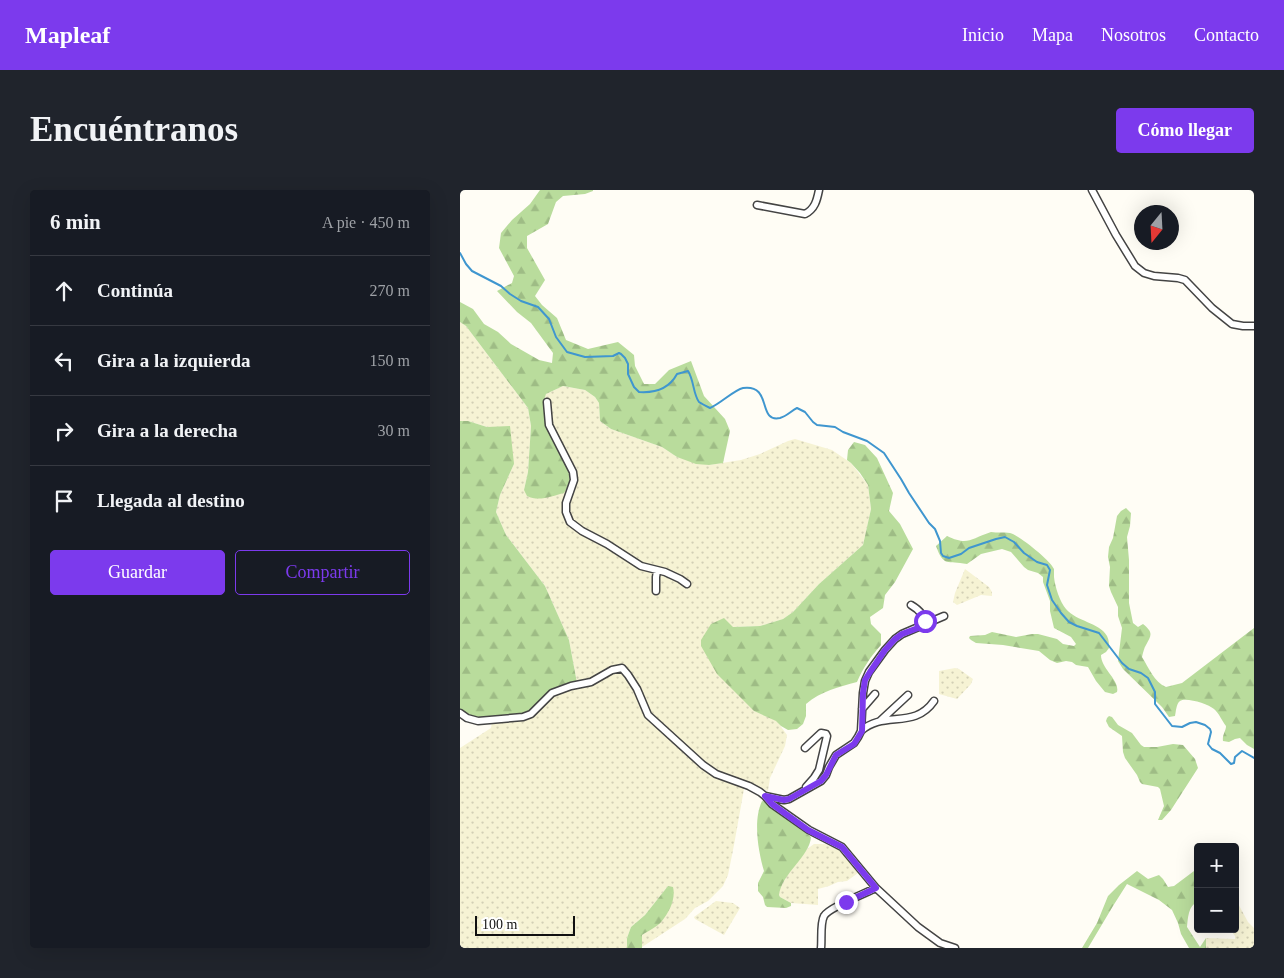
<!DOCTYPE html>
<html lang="es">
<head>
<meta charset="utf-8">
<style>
	body { margin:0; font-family:"Times New Roman",serif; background:#20242c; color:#f1f3f6 }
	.controls { position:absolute; right:15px; bottom:15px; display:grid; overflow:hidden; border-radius:5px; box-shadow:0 5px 20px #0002 }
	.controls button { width:45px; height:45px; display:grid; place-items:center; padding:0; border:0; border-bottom:1px solid #363941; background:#171b24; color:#f1f3f6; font:25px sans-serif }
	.compass { position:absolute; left:674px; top:15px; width:45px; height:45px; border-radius:50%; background:#171b24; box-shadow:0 5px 20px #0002; rotate:198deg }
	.scale { position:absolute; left:15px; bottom:12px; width:100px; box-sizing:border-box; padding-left:5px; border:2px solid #111; border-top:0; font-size:14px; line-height:18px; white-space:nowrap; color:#111; -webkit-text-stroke:4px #fff; paint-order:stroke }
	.stop { position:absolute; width:15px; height:15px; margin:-11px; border:4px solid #7c3aed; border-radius:50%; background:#fff }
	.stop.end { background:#7c3aed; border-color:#fff; box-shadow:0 1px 5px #0008 }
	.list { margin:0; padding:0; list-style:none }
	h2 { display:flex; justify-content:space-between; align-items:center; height:65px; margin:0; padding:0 20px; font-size:21px }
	h2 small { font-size:16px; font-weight:400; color:#9ea1a6 }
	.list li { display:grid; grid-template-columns:32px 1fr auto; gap:15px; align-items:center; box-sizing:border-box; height:70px; padding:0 20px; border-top:1px solid #363941 }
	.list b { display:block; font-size:19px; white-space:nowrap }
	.list em { font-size:16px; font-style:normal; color:#9ea1a6 }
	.actions { display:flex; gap:10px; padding:15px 20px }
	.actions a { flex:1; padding:11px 0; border:1px solid #7c3aed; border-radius:5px; text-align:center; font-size:18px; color:#7c3aed }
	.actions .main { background:#7c3aed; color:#fff }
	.icon { flex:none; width:28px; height:28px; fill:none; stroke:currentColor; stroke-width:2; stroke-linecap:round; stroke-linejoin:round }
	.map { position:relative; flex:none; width:794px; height:758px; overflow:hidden; border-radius:5px }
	header { display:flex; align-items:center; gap:30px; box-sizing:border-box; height:70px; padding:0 25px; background:#7c3aed; color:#fff }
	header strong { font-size:24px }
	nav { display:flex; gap:28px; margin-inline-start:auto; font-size:18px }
	.intro { display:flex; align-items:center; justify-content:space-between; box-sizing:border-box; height:120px; padding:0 30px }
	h1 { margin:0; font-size:35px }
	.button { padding:12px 22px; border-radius:5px; background:#7c3aed; color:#fff; font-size:18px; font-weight:700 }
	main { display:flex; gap:30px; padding:0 30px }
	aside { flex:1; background:#171b24; border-radius:5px; box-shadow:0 5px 20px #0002 }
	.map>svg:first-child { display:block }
	.farmland { fill:url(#farmland-dots) }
	.forest { fill:url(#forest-firs) }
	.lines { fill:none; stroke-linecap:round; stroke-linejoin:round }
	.stream { stroke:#3f96cf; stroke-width:2 }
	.minor-casing { stroke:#444; stroke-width:9 }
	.minor { stroke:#fff; stroke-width:6 }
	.route { stroke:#7c3aed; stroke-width:6 }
</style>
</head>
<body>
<header>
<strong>Mapleaf</strong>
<nav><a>Inicio</a><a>Mapa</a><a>Nosotros</a><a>Contacto</a></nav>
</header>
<div class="intro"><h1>Encuéntranos</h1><a class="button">Cómo llegar</a></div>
<main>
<aside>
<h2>6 min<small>A pie · 450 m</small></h2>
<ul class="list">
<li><svg class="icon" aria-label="ahead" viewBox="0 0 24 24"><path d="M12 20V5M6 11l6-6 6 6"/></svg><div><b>Continúa</b></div><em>270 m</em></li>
<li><svg class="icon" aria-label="left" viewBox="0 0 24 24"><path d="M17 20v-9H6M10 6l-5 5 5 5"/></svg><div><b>Gira a la izquierda</b></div><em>150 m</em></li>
<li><svg class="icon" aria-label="right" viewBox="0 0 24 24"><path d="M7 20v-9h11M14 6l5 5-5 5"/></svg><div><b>Gira a la derecha</b></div><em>30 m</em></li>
<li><svg class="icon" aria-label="arrive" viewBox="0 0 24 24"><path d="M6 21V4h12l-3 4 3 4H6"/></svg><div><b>Llegada al destino</b></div></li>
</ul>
<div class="actions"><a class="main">Guardar</a><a>Compartir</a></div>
</aside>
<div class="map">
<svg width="794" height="758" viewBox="0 0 794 758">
	<defs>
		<pattern id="farmland-dots" width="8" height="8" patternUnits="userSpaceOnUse" patternTransform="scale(1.25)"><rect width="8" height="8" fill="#f6f3d4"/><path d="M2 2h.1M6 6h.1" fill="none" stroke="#d2cfb5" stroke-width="1.8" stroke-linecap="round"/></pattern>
		<pattern id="forest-firs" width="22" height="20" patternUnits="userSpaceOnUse" patternTransform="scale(1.25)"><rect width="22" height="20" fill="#b9dc9c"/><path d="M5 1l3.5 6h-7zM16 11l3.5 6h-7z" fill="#9ebc85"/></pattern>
	</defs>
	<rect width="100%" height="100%" fill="#fffdf5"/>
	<!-- farmland -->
	<path class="farmland" d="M0,132L6,136L68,218L71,236L68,282L64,300L89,234L84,210L86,204L103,196L125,200L135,207L139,213L140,231L151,239L202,257L217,267L249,275L281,270L300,264L328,251L335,249L372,260L391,273L408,295L411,319L403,355L359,394L333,422L323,429L300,436L273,437L294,521L317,531L327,545L325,556L310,588L308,601L288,592L284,599L274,655L268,685L263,696L248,711L235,718L225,729L182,757V745L201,731L208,696L185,725L171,737L167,748V758H0V558L31,538L33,526L62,524L69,521L82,510L117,493L109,450L85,396L46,345L36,322L40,305L54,274L27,237L8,231H0Z
		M505,379L529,397L532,402V406L521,405L497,415L493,412L495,403Z
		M495,478L499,479L513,489L511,494L497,509L479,504V481Z
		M354,654H365L379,660L388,668L398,683L387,691L378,692L369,696L358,699V715L331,713L320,707L319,705V700L328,684L347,659Z
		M775,708L788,732L794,738V758H746V748L775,749V746L770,739H775Z
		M256,711L273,713L280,718L264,745L235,729L234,727Z"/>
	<!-- forest -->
	<path class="forest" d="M80,0H133V1L125,4L103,6L96,12L88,34L67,46V58L85,90L75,106L82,115L97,128L106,150L128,159L158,152L174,165L175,176L184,194H195L209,180L231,171L244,206L265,229L270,241L263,273L249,275L236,274L217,267L202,257L151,239L140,231L139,213L135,207L125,200L103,196L86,204L84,210L89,234L109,273L110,293L104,303C92,306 79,312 67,306L64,300L68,282L71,236L68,218L6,136L0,132V112L13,119L24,134L38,142L51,154L79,170L92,173L93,163L71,133L57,122L37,101L52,93L54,86L39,58L41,43L52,30L70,14Z
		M0,231H8L27,237L50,236L54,274L40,305L36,322L46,345L85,396L109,450L117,493L82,510L69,521L62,524L33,526L24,529L14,527L0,519Z
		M394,252L405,255L417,268L433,303L429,321L440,334L453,359L435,392L425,405L423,418L410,427L411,434L421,444V455C411,466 403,478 397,492C379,497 361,501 346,514V526L343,534L337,539L328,540L321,536L316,531L294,521L257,484L241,456V450L251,434L264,428L273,437L300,436L323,429L333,422L359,394L403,355L411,319L408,295L400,283L391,273L387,270L388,260Z
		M666,318L671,323L670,336L667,347L669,370V413L673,433L678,437L683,434C694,443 691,445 686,455C684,458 683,463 682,467C689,478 694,492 706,497L722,493L794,438V559L787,555L780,548L775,549L769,552L763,551C762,545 766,541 766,536C762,531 759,523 754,519C748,514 726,507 720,511C716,514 716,522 715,526L709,527L702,517L663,479L658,471L662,438L658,426V417L651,402L649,396L650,377L648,367L649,357L653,348L657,326L661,321Z
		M531,342C537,343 544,342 550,343C559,345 591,371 594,379C594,382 594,385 594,387C595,397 600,412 606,419C617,432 639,432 647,446C649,450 649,454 649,458L646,462L641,465C641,479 660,490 657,502L653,504L645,502L636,491L628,477L616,475L612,472L606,471L597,473L590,470L579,461L543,455L516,453L511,450L509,448L510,446L525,445L532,442L556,447L572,444H578L597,449L603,454L614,456L616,454L611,447L594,438L590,421V411L583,392V387L578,383L568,380L564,377L551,362L542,359L521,364L507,374C487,370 484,378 476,356L487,346C508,356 510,349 531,342Z
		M649,526L652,527L658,535L672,543L681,555L684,557H697L713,554L723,555L735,569L738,578L711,620L702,630H698L704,616L700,599L698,597L682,594L680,592L677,585L665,568L663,562L662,546L649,537L646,531L647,528Z
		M302,611L306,612L351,647C350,666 322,683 319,705L320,707L331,713V716L326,718L307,717L305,715L303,707L298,701V693L304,681C298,661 293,630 302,611Z
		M738,678V711C728,716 728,728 727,737L740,757L746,748V758H729L721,744L718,733L712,720L699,710L667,694L653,716L628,758H622L637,733L648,706L659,695L677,681L688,689L699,685L703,689L708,697L714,696Z
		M208,696L213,697C216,709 209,722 202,731C197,737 188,741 182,745V758H167V748L171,737L185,725Z"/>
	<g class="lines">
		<!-- stream -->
		<path class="stream" d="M0,63L6,74L12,81L41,96L50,104L61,111L78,117L89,129L96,147L107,162L125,167L153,166L159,163L161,164L165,168L168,174V184L174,197L179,202C194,203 209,199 217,184L228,181C234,190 233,204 239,212C242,214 246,216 250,218C260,214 274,200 283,198C313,194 297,233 320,228C327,226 331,221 337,218L345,222L353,232L357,235L375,237L383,242L407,251L424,263L441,289L449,303L469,333L475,339L480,351L481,363L483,366L489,368L501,364L509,358L536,349L545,347L554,352L564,363L577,372L587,375L590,380L587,395L592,410L601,423L609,432L617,436L639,443L662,473L669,479L681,483L688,488L695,502V514L712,536L722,537L730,533L736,532L745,535L750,539L751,542L748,554L752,559L760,563L771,574L774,573L775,567L782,561L794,568"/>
		<defs>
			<path id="minor" d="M632,0L656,45L675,76L684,83L694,86L718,88L725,90L752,118L772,134L783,136H794
				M297,15L345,24C355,19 357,10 359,0
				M87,212L89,235L113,282L114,290L106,313V322L110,332L122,341L147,354L181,376L205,382L220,389L227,394
				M196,401V387L197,381
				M451,415C458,419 465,425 465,435
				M402,519L415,504
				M0,523L7,528L18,531L63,527L71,524L92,503L111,496L131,492L152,480L162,478L168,485L177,499L188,525L243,575L256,584L289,596L300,602L305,606L312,614L349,640L382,657L416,698L458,737L480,753L495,758
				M420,531L448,505
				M401,541C424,520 454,540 474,511
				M345,558L361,543L366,544L367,546L359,580L354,588L346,597
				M305,606L324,610L329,609L361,591L366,585L369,577L376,565L394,553L398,547L401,541L403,503L405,491L409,482L425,460L435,449L442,444L484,426
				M361,758C362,750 360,733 364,726C368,718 406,703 416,698"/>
		</defs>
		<!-- minor casing -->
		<use href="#minor" class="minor-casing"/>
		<!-- minor -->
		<use href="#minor" class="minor"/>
	</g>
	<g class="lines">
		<!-- route -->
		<path class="route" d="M386,712L416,698L382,657L348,640L312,614L305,606L324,610L329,609L361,591L366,585L376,565L394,554L402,541L403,503L405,490L410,482L425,460L435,449L442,444L466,435L465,431"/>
	</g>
</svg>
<div class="controls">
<button>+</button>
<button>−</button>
</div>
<svg class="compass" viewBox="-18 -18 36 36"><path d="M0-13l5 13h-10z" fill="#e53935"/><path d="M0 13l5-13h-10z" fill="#9ea1a6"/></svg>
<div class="scale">100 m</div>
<div class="stop" style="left:465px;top:431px"></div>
<div class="stop end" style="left:386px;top:712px"></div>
</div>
</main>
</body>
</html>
